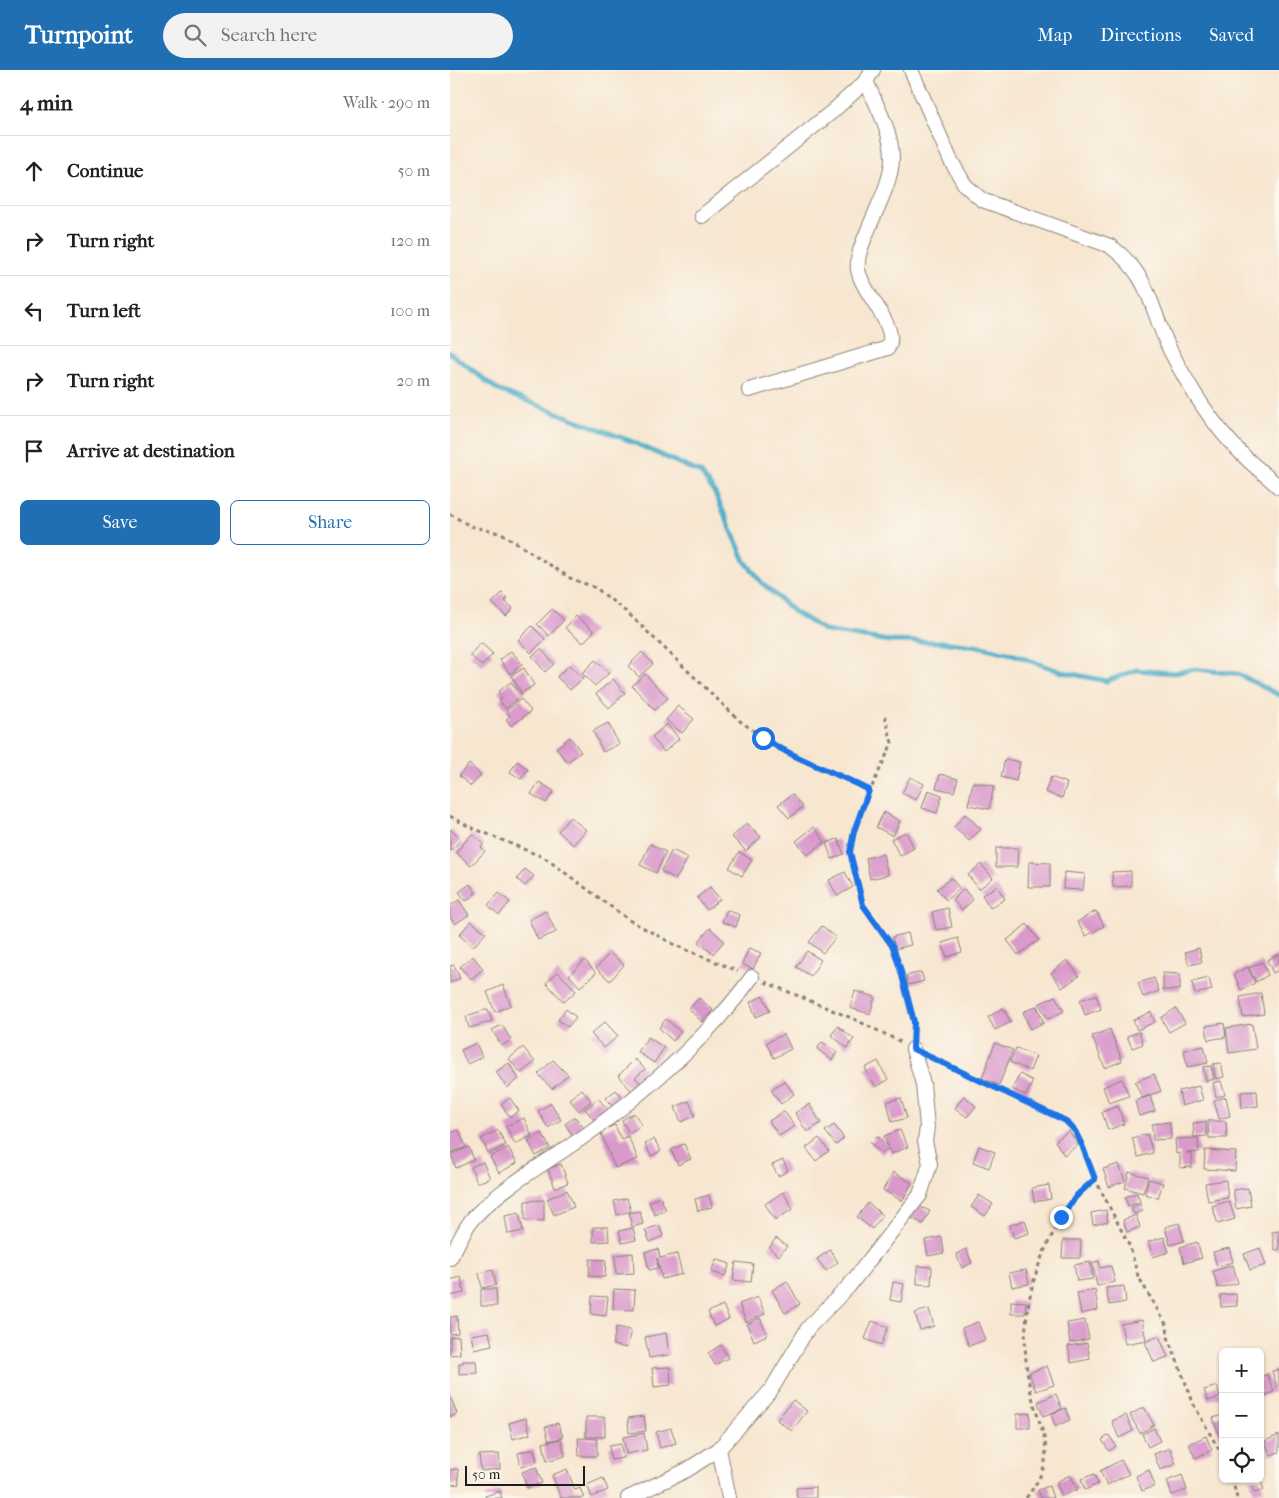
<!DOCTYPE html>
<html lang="en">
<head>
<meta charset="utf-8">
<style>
	body { margin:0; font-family:"IM FELL French Canon",serif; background:#f2f2f2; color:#202124 }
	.controls { position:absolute; right:15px; bottom:15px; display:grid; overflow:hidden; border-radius:8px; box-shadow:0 1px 4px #0004 }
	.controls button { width:45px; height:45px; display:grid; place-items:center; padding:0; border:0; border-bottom:1px solid #e0e0e0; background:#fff; color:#202124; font:25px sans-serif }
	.scale { position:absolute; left:15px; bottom:12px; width:120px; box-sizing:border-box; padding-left:5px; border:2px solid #1c1c1c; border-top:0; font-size:14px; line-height:18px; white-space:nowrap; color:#1c1c1c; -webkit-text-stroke:4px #fbf7ec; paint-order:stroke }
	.stop { position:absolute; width:15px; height:15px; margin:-11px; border:4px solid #1a73e8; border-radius:50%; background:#fff }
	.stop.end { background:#1a73e8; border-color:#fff; box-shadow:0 1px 5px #0008 }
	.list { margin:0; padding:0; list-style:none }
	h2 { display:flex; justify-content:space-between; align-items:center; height:65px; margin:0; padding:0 20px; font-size:21px }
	h2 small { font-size:16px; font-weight:400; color:#757577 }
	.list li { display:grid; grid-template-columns:32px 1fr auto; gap:15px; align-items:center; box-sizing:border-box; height:70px; padding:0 20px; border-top:1px solid #e0e0e0 }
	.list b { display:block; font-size:19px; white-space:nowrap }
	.list em { font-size:16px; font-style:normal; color:#757577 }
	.actions { display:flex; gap:10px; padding:15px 20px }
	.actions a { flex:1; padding:11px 0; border:1px solid #1f6fb2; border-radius:8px; text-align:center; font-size:18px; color:#1f6fb2 }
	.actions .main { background:#1f6fb2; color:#fff }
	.icon { flex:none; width:28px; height:28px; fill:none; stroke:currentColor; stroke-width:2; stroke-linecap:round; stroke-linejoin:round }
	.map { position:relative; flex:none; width:829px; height:1428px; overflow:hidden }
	header { display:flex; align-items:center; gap:30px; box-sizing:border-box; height:70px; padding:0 25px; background:#1f6fb2; color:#fff }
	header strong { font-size:24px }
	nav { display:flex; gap:28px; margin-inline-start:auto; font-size:18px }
	.search { width:350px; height:45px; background:#f2f2f2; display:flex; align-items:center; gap:12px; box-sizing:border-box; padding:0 18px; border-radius:28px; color:#757577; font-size:19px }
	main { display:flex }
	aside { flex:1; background:#fff }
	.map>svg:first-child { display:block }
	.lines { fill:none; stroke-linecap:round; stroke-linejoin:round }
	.stream { stroke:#47aac7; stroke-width:5 }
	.building { fill:#d999cb }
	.minor-casing { stroke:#8a8176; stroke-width:16 }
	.path { stroke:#8a8176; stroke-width:3; stroke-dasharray:4 4; stroke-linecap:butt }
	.minor { stroke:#fff; stroke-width:14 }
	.route { stroke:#1a73e8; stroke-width:6 }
</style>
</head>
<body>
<header>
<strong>Turnpoint</strong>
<div class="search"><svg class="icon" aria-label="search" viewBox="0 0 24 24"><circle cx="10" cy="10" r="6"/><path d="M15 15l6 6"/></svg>Search here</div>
<nav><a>Map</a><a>Directions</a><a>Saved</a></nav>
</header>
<main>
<aside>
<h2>4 min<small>Walk · 290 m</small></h2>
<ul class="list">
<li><svg class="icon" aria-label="ahead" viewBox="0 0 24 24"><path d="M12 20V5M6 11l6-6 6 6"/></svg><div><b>Continue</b></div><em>50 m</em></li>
<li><svg class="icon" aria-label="right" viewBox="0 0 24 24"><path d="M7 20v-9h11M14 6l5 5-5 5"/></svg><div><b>Turn right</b></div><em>120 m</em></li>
<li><svg class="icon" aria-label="left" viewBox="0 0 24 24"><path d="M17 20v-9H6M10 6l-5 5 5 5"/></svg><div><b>Turn left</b></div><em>100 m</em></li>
<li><svg class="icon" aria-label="right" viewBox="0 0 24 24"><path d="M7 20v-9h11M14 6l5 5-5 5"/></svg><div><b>Turn right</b></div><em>20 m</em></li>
<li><svg class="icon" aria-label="arrive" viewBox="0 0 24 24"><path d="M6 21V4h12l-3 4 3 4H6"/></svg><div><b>Arrive at destination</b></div></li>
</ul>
<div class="actions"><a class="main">Save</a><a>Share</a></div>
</aside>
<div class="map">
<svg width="829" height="1428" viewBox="0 0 829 1428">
	<rect width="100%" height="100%" fill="#fbf7ec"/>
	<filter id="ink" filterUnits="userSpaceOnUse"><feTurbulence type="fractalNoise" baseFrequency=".02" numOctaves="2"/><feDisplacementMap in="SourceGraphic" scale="10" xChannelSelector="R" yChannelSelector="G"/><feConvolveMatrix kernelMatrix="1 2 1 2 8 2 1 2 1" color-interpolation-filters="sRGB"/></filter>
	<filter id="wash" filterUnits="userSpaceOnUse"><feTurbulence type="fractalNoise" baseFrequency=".0096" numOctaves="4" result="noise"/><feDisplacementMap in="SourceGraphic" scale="20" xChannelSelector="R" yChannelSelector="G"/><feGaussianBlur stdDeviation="1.12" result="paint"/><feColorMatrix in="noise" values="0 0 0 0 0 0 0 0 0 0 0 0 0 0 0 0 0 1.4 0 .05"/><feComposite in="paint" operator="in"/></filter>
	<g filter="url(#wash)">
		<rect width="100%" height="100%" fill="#f7e6d0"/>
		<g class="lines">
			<!-- stream -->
			<path class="stream" d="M0,283L48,320L178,370L251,403L265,423L295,491L311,512L343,541L375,561L440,571L491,572L532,577L562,584L612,602L657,611L686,600L724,603L745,599L788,604L829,625"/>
		</g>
		<g id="blocks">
			<!-- building -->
			<path class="building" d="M52,523L57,528L55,531L63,538L56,546L42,533Z
				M102,539L114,550L99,566L87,554Z
				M126,546L144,561L133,573L115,558Z
				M82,556L95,569L81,583L68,570Z
				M31,573L43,584L32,596L20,585Z
				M91,579L104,594L95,602L82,586Z
				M61,581L72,594L60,604L50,590Z
				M192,582L203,594L189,607L178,596Z
				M145,590L159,603L145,616L132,603Z
				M119,595L133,608L120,620L107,607Z
				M74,598L84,615L72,623L61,606Z
				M195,604L218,628L205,640L182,616Z
				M163,609L175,623L159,638L146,624Z
				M61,612L72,625L56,639L49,630L53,628L48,622Z
				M71,629L81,641L61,656L56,649L60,646L56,641Z
				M228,636L244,649L232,663L216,650Z
				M158,653L169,674L153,682L143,661Z
				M217,654L229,669L214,682L202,667Z
				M120,667L131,682L117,692L106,678Z
				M555,689L570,692L566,711L551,707Z
				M67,691L78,699L71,709L60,702Z
				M19,694L31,705L21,716L9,706Z
				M490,704L508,709L504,722L486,718Z
				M460,707L474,714L466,730L452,723Z
				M601,707L617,713L612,728L595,722Z
				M89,712L104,721L96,733L81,724Z
				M523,712L544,716L539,739L518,735Z
				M478,720L492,725L487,743L472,738Z
				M342,724L353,737L339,748L328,735Z
				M434,742L450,751L443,766L426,757Z
				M515,744L531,759L519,771L504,757Z
				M120,747L136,760L123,775L108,761Z
				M297,753L311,767L296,781L282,767Z
				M364,757L375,772L357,785L346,771Z
				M0,759L11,770L0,781Z
				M456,762L464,778L450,786L441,769Z
				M22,764L34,774L31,777L35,781L21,796L6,782Z
				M388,769L394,784L382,789L376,773Z
				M200,774L216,782L206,803L190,795Z
				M546,778H568L567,797H546Z
				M222,780L238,788L226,809L211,801Z
				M289,782L302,790L292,806L279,798Z
				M433,784L438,805L420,809L416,788Z
				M579,792L600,793V817H578Z
				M531,794L543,808L529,819L518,805Z
				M75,799L84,806L75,816L67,809Z
				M681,801V816L663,817L662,802Z
				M395,802L403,817L387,826L379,810Z
				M614,802L635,804L633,820L613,819Z
				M501,808L510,819L496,830L487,819Z
				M20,814L26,823L16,831L9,822Z
				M547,816L555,829L540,838L532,825Z
				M260,817L270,829L257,840L247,828Z
				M514,819L523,830L512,840L503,830Z
				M49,823L60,832L49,845L38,835Z
				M9,830L19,845L5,854L0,847V836Z
				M498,838L502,857L486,860L482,842Z
				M277,840L290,845L286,857L272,852Z
				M96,841L106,862L88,870L79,850Z
				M646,841L654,856L636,866L627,852Z
				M21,851L36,863L23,877L9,865Z
				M577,854L589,870L568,885L557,870Z
				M372,856L386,867L373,883L359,872Z
				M260,858L274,871L263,884L248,872Z
				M458,863L461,875L445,879L442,867Z
				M508,868L512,882L497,887L492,873Z
				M299,878L311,883L303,899L292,894Z
				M749,878L752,892L739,895L735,882Z
				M357,881L371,890L361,906L346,897Z
				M160,883L174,895L160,911L146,898Z
				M829,884V900L823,903L817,890Z
				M23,886L33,899L21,909L10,897Z
				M135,890L146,903L130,917L119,905Z
				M617,890L629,906L612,918L601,903Z
				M812,892L818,905L806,912L799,898Z
				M4,895L10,908L0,913V896Z
				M798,897L805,913L791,920L784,904Z
				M108,902L126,921L114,932L96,913Z
				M471,902L474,911L458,915L456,906Z
				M713,903L730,904V920H713Z
				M704,908L709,921L693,927L688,913Z
				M759,908L762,920L745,924L742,912Z
				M53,915L61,935L45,942L37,922Z
				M405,921L425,927L420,944L400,938Z
				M811,923L814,944L793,947L790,927Z
				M646,925L651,939L635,945L630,930Z
				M313,926L320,941L306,947L300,932Z
				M605,926L614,941L598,949L589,934Z
				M249,928L263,940L252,952L239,939Z
				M587,936L594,953L580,959L573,942Z
				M553,938L561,952L545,960L538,947Z
				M726,938L735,953L719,962L711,948Z
				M38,939L42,951L19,958L16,946Z
				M116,939L126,947L118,957L108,950Z
				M701,942L705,952L687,960L683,950Z
				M216,949L231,962L223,971L209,958Z
				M155,952L168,966L154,978L141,964Z
				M774,953L776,967L758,970L756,956Z
				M802,954L806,979L779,983L776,958Z
				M52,955L61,970L52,976L42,960Z
				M388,956L404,969L397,978L381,965Z
				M660,959L672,991L655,998L642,966Z
				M689,962L693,974L682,978L677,966Z
				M334,964L341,979L324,988L316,973Z
				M198,967L214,978L204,993L188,982Z
				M372,972L387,982L382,990L367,979Z
				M26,973L32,987L17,994L11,980Z
				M545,973L563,980L549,1015L532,1008Z
				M754,976L758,993L737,997L734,980Z
				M73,977L85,992L71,1003L59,989Z
				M566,978L586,986L580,1001L560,992Z
				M185,989L195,999L185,1008L193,1015L184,1023L168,1006Z
				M103,990L118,1005L102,1019L88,1004Z
				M428,991L438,1010L426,1017L415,998Z
				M59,993L69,1009L57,1018L46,1002Z
				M771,993L774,1007L766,1009L763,994Z
				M761,996L764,1009L756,1011L753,997Z
				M570,1004L583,1011L576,1026L562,1019Z
				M704,1004L711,1021L692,1028L685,1012Z
				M672,1009L679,1026L659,1033L653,1017Z
				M334,1011L344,1024L331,1034L321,1020Z
				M771,1011L775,1025L766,1027L763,1013Z
				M749,1016L753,1030L732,1036L729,1021Z
				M132,1019L141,1031L129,1041L119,1029Z
				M166,1020L174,1029L163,1037L156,1028Z
				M807,1021L808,1036L792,1038L791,1022Z
				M514,1026L526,1036L517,1047L505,1038Z
				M700,1026L705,1041L689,1046L685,1031Z
				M776,1027L780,1046L769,1049L764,1030Z
				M60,1028L69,1041L60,1047L51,1034Z
				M148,1028L158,1040L145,1051L135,1039Z
				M451,1028L457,1048L442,1052L437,1032Z
				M239,1031L245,1046L231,1052L225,1037Z
				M101,1033L111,1050L98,1058L88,1041Z
				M359,1034L371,1053L357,1062L345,1043Z
				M668,1036L674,1054L658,1060L652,1042Z
				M334,1041L345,1056L329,1066L319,1051Z
				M184,1043L192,1055L179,1063L172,1050Z
				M125,1047L135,1060L124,1068L115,1054Z
				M74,1048L82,1066L65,1074L56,1056Z
				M758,1051H776L777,1068H759Z
				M720,1052L721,1069L703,1070L702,1054Z
				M756,1052L757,1066L744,1067L743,1053Z
				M165,1055L171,1069L178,1066L188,1089L165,1098L150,1061Z
				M384,1055L394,1068L386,1075L375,1061Z
				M9,1060L16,1077L0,1083V1063Z
				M48,1060L56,1075L39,1084L31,1069Z
				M450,1060L458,1077L441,1084L434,1066Z
				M619,1061L628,1075L614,1085L605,1071Z
				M92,1063L100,1078L86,1086L78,1071Z
				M697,1064L703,1083L688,1087L682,1068Z
				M427,1066L439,1077L432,1084L420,1073Z
				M369,1068L379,1081L366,1091L356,1078Z
				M748,1068L749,1082L736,1083H742V1097L730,1098V1083L726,1084L725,1069Z
				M204,1069L211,1081L201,1086L195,1074Z
				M234,1074L241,1089L228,1095L221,1080Z
				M529,1076L545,1082L539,1098L523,1092Z
				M19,1077L24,1090L6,1098L1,1084Z
				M58,1077L67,1093L49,1103L40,1087Z
				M755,1080L786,1082L785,1101L754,1099Z
				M333,1090L338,1101L328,1106L322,1095Z
				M33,1092L40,1108L27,1113L21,1097Z
				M111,1094L118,1113L105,1118L98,1099Z
				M669,1094L675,1111L659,1117L653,1099Z
				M443,1102L462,1113L452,1131L433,1120Z
				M679,1102L698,1107L693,1123L675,1118Z
				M699,1109L713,1113L708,1128L695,1124Z
				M776,1110L778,1128L758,1131L755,1113Z
				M599,1115L601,1129L584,1132L582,1118Z
				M798,1118L801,1136L786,1139L783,1120Z
				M117,1120L124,1137L104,1145L97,1129Z
				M333,1122L343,1139L325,1150L315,1134Z
				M687,1123L690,1132L678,1136L675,1127Z
				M259,1125L262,1137L248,1141L245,1129Z
				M529,1125L543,1134L535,1146L521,1137Z
				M210,1127L216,1140L205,1145L199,1132Z
				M177,1128L181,1141L167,1145L164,1131Z
				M94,1130V1151L75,1150V1131Z
				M779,1131L785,1149L768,1154L762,1136Z
				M418,1133L433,1145L422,1159L407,1147Z
				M690,1134L693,1141L684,1144L681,1137Z
				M466,1135L480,1141L473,1154L460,1147Z
				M656,1140L658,1152L643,1155L641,1143Z
				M190,1141L193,1154L182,1157L179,1143Z
				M69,1143L73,1161L58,1164L55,1146Z
				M686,1145L690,1157L677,1162L673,1150Z
				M575,1150L579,1163L564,1168L560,1155Z
				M729,1153L734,1171L720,1175L715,1157Z
				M209,1155L213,1166L200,1172L195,1160Z
				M143,1157H158L159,1171L143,1172Z
				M183,1158L186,1170L172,1173L169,1161Z
				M829,1161V1180H825L822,1162Z
				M492,1167L494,1183L478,1186L475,1170Z
				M714,1167L719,1182L703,1187L698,1172Z
				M326,1168L337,1176L329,1186L319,1178Z
				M613,1170H631L630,1188H612Z
				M747,1172L752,1188L734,1193L730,1177Z
				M779,1178L783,1192L767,1196L763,1182Z
				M810,1178L816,1195L800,1200L794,1184Z
				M208,1179L210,1188L227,1184L232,1204L212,1209L207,1188L208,1198L199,1200L195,1182Z
				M516,1179L522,1193L512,1198L506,1184Z
				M380,1180L388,1192L376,1201L367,1189Z
				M183,1183L184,1203L166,1204L165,1185Z
				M140,1189L156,1190L155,1207L139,1206Z
				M266,1189L280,1194L275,1206L261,1202Z
				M649,1191L650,1198L661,1196L665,1212L647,1216L642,1193Z
				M286,1192L303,1194L301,1212L283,1210Z
				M640,1192L643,1209L627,1211L624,1195Z
				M783,1195L788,1213L768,1218L763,1201Z
				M467,1196L482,1197L481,1215L467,1214Z
				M43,1200L46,1215L32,1218L29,1203Z
				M576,1200L579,1214L562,1217L559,1203Z
				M11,1207L14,1223L0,1226V1210Z
				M337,1211L350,1234L335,1243L322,1220Z
				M443,1212L454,1214L451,1232L440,1230Z
				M674,1216L676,1232L659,1235L656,1218Z
				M31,1219H46L47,1236H31Z
				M164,1219L185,1220L184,1240L163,1239Z
				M645,1220L648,1240L631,1244L627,1223Z
				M786,1224L787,1236L771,1237L770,1225Z
				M142,1226L158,1227L156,1246L141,1244Z
				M308,1227L315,1244L296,1252L289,1234Z
				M561,1231L576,1232L575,1244H561Z
				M273,1235L279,1249L264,1256L258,1242Z
				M479,1239L484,1256L470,1260L465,1243Z
				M7,1246L8,1263L0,1264V1247Z
				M310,1248L317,1265L304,1271L297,1254Z
				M635,1250L639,1269L620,1273L617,1253Z
				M692,1250L696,1270L675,1274L671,1254Z
				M422,1251L438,1257L431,1275L415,1269Z
				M528,1252L535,1270L519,1276L512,1258Z
				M166,1257L181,1260L177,1278L163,1275Z
				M39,1262L42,1275L24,1279L21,1265Z
				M216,1263L219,1285L199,1288L195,1267Z
				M9,1266L10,1284L0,1285V1267Z
				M709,1266L718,1287L704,1292L695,1272Z
				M637,1273L640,1289L621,1293L618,1276Z
				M271,1275L278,1288L265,1295L258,1283Z
				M13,1291H26L27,1303L9,1304V1293H13Z
				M597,1296L604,1315L586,1321L579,1303Z
				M220,1297L221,1315L204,1317L202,1298Z
				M829,1299V1316L827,1317L822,1301Z
				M817,1304L824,1322L810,1327V1307Z
				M767,1316L770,1327L758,1331L754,1320Z
				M606,1324L612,1339L593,1346L588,1332Z
				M0,1325L7,1344L0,1347Z
				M343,1330L357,1341L342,1361L327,1350Z
				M694,1337L704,1355L690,1363L680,1345Z
				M616,1338L620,1350L605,1356L601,1344Z
				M580,1343V1358H567V1344Z
				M676,1345L683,1361L669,1368L662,1351Z
				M773,1345V1364L769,1365L763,1348Z
				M194,1346L196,1361L179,1363L178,1348Z
				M136,1347H155V1367H136Z
				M76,1348L80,1364L63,1369L59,1353Z
				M108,1353L113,1367L99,1371L95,1357Z
				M221,1358L226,1373L210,1378L206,1362Z
				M704,1358L710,1371L698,1377L692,1364Z
				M194,1363L197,1380L176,1384L173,1367Z
				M659,1365L666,1376L659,1381L652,1370Z
				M829,1365V1382L820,1385L815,1371Z
				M756,1366L762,1380L745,1388L739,1374Z
				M128,1368L147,1369V1386H129Z
				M111,1369L115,1386L97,1391L93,1373Z
				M171,1374L173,1388L161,1390L159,1376Z
				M720,1378L726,1394L710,1400L704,1384Z
				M84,1379L87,1392L71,1397L68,1383Z
				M49,1384L50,1399L31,1401L29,1385Z
				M671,1390L679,1404L657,1415L650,1401Z
				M86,1397L92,1413L77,1418L72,1402Z
				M8,1399L9,1414L0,1415V1400Z
				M117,1399L125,1420L130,1418L134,1428H111L102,1405Z
				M699,1400L705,1416L692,1421L686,1406Z
				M644,1404L648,1414L635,1420L631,1409Z
				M620,1405L628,1419L612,1426L606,1412Z
				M732,1405L737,1420L722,1425L717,1411Z
				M153,1408L158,1420L142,1427L137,1415Z
				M800,1409H810L814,1420L804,1423Z
				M599,1416L603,1428H591L588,1420Z
				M366,1417V1428H347L346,1418Z
				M50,1421L52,1428H35V1426Z"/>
		</g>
	</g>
	<g filter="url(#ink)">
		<use href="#blocks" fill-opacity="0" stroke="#8a8176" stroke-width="1"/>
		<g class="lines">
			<defs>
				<path id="minor" d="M461,0L500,89L515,115L532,130L660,176C701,206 700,238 720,280C738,315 761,353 789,381C801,394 816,405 829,417
					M252,146L383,41L416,11L423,0
					M299,320L438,278C450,256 411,223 408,199C406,185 415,168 420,155C428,136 443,107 442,86C441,60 426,35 416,11
					M0,1188C8,1175 14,1157 25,1146C60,1110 108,1087 147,1057C205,1013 259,966 302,907
					M269,1379L279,1428
					M178,1428L237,1400L269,1379L321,1320L358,1258L399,1216L470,1125L480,1094L475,1071L477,1057L473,1014L463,979"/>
			</defs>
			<!-- minor casing -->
			<use href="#minor" class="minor-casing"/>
			<!-- path -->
			<path class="path" d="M0,444L20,456L53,464L120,508L146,518L181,546L290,651L332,681L419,720
				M435,646L442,673L413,736L404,761L400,782L413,835L443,877L450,898L464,952L463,966
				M0,746L18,756L95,788L179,850L227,876L288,901
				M315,912L406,950L451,972
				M479,986L572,1031L608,1046L625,1061L645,1109L680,1177L688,1206L717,1256L718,1267L744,1335L773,1387
				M782,1409L787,1428
				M576,1428C612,1382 590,1366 580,1318C564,1243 589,1161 645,1109"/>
			<!-- minor -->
			<use href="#minor" class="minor"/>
		</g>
	</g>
	<g class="lines" filter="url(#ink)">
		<!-- route -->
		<path class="route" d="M313,668C346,690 384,701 419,720L404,761L400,782L413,835L443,877L450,898L464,952L463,979L616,1051L625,1061L632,1075L645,1109L627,1125L611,1147"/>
	</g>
</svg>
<div class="controls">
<button>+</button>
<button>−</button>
<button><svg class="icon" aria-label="locate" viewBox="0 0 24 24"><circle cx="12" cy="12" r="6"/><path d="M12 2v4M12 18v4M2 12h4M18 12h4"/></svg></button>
</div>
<div class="scale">50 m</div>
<div class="stop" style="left:313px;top:668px"></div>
<div class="stop end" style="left:611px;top:1147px"></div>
</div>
</main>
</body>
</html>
